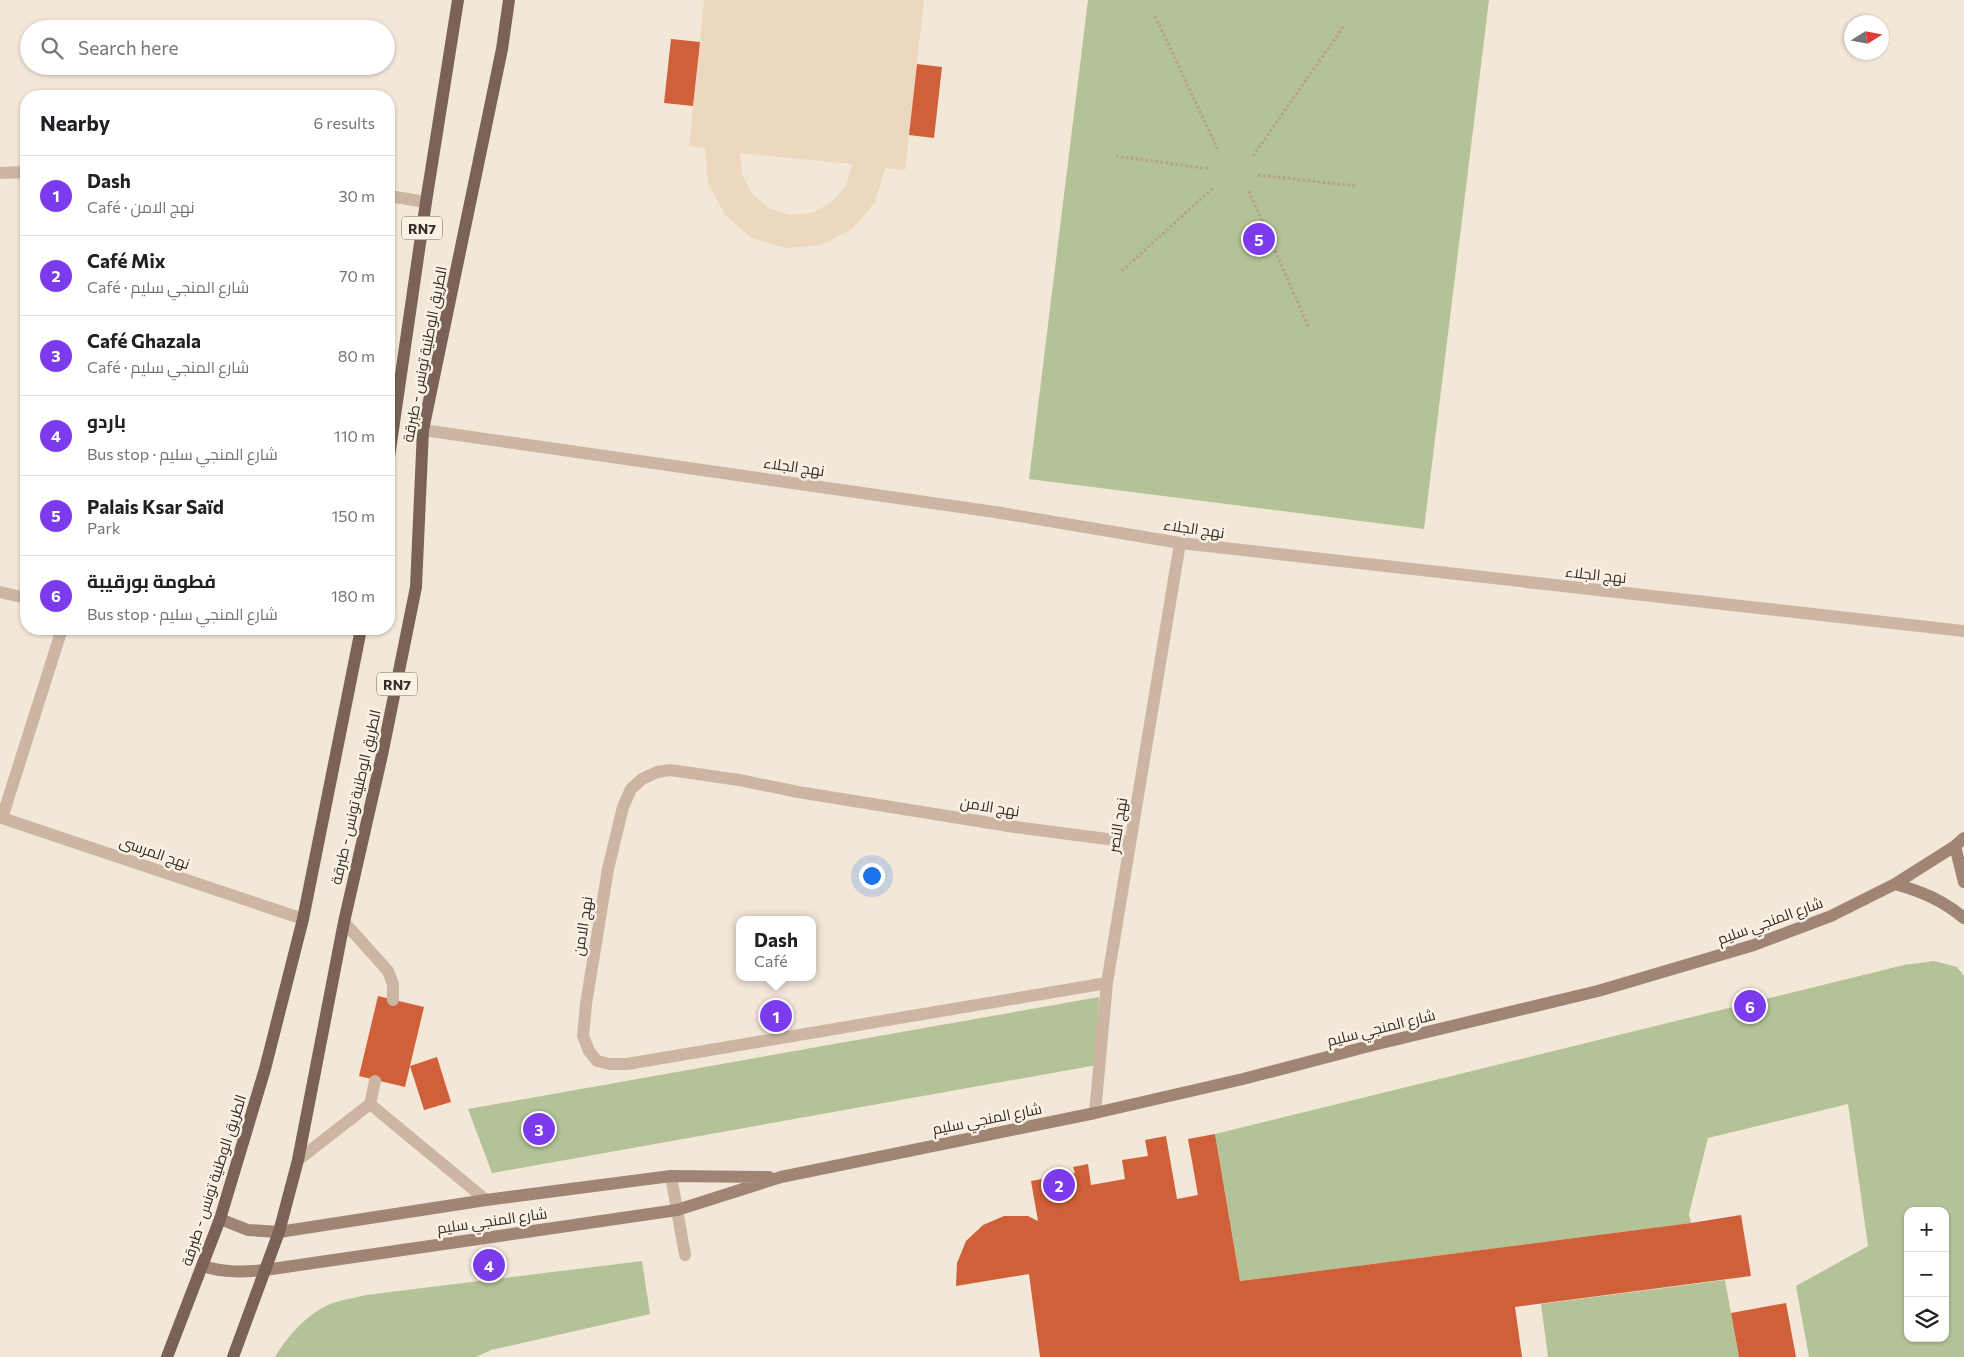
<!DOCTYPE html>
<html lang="en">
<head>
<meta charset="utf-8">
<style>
	body { margin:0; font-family:Commissioner,Cairo,sans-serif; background:#f2f2f2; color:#202124 }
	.controls { position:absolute; right:15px; bottom:15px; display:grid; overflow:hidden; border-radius:10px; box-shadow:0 1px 4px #0004 }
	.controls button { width:45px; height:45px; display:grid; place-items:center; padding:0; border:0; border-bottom:1px solid #e0e0e0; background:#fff; color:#202124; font:25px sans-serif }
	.compass { position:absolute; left:1844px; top:15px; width:45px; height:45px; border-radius:50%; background:#fff; box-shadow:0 1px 4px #0004; rotate:79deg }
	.you { position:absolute; left:871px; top:875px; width:18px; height:18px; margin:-12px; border:4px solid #fff; border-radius:50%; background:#1a73e8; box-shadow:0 0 0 8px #1a73e833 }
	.badge { display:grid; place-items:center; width:32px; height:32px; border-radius:50%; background:#7c3aed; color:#fff; font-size:16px; font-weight:700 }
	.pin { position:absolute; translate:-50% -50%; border:2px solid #fff; box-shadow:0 1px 5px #0006 }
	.popup { position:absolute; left:736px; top:916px; width:80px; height:65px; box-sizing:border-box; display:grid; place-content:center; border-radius:10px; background:#fff; filter:drop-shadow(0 1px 4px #0005); font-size:16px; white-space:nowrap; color:#757577 }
	.popup b { font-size:19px; color:#202124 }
	.popup::after { content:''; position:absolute; left:50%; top:100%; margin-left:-10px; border:10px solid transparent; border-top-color:#fff }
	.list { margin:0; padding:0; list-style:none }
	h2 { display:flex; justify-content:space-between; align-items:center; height:65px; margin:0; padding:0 20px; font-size:21px }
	h2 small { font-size:16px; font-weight:400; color:#757577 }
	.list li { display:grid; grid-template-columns:32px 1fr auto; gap:15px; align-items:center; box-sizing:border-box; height:80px; padding:0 20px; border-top:1px solid #e0e0e0 }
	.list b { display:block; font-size:19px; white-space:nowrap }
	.list p { margin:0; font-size:16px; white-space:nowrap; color:#757577 }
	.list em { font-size:16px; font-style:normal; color:#757577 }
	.icon { flex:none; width:28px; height:28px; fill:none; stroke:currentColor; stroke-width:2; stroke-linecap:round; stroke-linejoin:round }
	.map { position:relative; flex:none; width:1964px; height:1357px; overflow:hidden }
	.search { position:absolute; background:#fff; box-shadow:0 1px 4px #0004; left:20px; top:20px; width:375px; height:55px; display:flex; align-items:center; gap:12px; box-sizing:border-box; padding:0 18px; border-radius:28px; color:#757577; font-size:19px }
	.panel { position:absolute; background:#fff; box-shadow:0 1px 4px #0004; left:20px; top:90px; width:375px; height:545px; border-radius:20px }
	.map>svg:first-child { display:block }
	.green { fill:#b4c397; fill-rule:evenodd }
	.plaza { fill:#ecd8be; fill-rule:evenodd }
	.building { fill:#cf603a }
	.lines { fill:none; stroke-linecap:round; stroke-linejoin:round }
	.path { stroke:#b8a08d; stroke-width:3; stroke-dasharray:2.5 2.5; stroke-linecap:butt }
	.lane { stroke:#ccb6a3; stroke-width:12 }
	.street { stroke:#ccb6a3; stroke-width:12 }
	.secondary { stroke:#a08575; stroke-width:12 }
	.primary { stroke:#7a6256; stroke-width:12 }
	.labels { text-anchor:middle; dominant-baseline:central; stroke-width:5; stroke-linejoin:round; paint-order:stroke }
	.shield { fill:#faf1e5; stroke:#71665f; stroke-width:1 }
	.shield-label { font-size:14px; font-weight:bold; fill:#362b26 }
	.street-label { font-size:15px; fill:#362b26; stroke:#faf1e5 }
</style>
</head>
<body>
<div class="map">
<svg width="1964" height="1357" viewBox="0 0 1964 1357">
	<rect width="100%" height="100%" fill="#f3e7d8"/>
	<!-- green -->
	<path class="green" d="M1088,0H1489L1424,529L1029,479Z
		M1934,961L1957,967L1964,976V1357H1809L1796,1286L1868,1246L1848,1104L1708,1138L1689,1214L1691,1223L1240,1281L1215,1134L1904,965ZM1908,1211H1945V1338H1908Z
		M1099,997L1097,1065L492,1173L468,1109Z
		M642,1261L650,1314L491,1350L476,1357H275C287,1337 306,1315 328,1305C339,1300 354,1298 366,1295Z
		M1725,1280L1739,1357H1548L1541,1304Z"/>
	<!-- plaza -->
	<path class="plaza" d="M704,0H924L905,170L885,168L875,202L852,229L821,245L786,248L752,238L725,215L708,183L705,148L689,146ZM740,153L852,164V165L846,186L832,202L812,213L790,215L769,208L752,194L742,174Z"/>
	<!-- building -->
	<path class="building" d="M671,39L700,42L693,106L664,103Z
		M917,64L942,67L934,138L909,135Z
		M378,996L424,1007L410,1066L437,1057L451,1102L424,1110L410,1066L405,1087L359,1076Z
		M1215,1134L1240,1281L1691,1223L1741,1215L1751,1276L1515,1307L1522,1357H1040L1029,1274L956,1286L957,1263L966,1241L983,1225L1004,1216H1028L1038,1221L1031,1181L1075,1173L1073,1167L1088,1164L1091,1185L1125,1179L1122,1160L1148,1156L1145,1140L1166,1136L1177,1199L1198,1195L1188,1139Z
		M1786,1303L1796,1357H1739L1731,1313Z"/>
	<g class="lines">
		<!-- path -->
		<path class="path" d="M1155,16L1219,152
			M1116,156L1209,169
			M1253,156L1343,27
			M1258,175L1356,186
			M1249,191L1309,328
			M1122,271L1214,187"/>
		<!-- lane -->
		<path class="lane" d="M344,922L388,971L393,984V1000
			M375,1081L370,1104L486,1200
			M298,1160L370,1104
			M671,1176L685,1255"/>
		<!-- street -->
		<path class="street" d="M0,173L26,172
			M389,196L426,202
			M423,430L995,512L1180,543L1964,631
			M0,592L26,598
			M0,813L2,818L303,919
			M2,818L62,629
			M1107,983L627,1064H610L597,1061L589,1051L583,1036L586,1004L608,869L623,807L631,789L642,779L657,772L670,770L739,780L798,792L1015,827L1130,842
			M1095,1113L1107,983L1180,543"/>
		<!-- secondary -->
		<path class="secondary" d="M1955,846L1964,882
			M1895,884C1923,892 1942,900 1964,918
			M220,1219L248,1230L279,1232L486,1200L671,1176L769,1177
			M203,1266C224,1273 244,1272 265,1270L677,1210L781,1177L1095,1113L1243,1079L1373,1045L1598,991L1754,945L1831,916L1895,884L1955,846L1964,838"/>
		<!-- primary -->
		<path class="primary" d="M389,457L426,202L458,0
			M167,1357L220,1219L265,1069L303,919L361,629
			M233,1357L279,1232L298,1160L344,922L382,755L416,587L423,430L502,49L509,0"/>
	</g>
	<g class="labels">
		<!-- shield labels -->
		<g class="shield">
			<rect x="402" y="216.5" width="40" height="23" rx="4"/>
			<rect x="377" y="672.5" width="40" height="23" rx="4"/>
		</g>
		<g class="shield-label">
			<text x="422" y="228">RN7</text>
			<text x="397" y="684">RN7</text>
		</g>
		<!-- street labels -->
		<g class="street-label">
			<text transform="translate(424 354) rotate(-79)">الطريق الوطنية تونس - طبرقة</text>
			<text transform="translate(794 466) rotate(8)">نهج الجلاء</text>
			<text transform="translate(1194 528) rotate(8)">نهج الجلاء</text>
			<text transform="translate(1596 574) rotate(6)">نهج الجلاء</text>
			<text transform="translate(355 797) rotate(-77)">الطريق الوطنية تونس - طبرقة</text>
			<text transform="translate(990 806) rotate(9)">نهج الامن</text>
			<text transform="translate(1117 825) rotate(-81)">نهج النصر</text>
			<text transform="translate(155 852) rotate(19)">نهج المرسى</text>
			<text transform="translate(1770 920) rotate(-20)">شارع المنجي سليم</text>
			<text transform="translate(582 926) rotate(-81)">نهج الامن</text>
			<text transform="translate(1381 1027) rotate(-14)">شارع المنجي سليم</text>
			<text transform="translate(987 1118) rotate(-11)">شارع المنجي سليم</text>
			<text transform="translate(213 1180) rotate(-72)">الطريق الوطنية تونس - طبرقة</text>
			<text transform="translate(492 1220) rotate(-8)">شارع المنجي سليم</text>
		</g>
	</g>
</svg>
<div class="controls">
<button>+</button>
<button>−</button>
<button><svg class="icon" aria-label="layers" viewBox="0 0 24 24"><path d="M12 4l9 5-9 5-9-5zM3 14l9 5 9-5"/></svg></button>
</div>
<svg class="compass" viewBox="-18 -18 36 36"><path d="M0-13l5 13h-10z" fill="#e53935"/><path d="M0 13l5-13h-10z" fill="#757577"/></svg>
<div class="you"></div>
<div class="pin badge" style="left:776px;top:1016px">1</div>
<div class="popup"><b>Dash</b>Café</div>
<div class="pin badge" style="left:1059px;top:1185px">2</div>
<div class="pin badge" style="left:539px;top:1129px">3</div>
<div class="pin badge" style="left:489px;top:1265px">4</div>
<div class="pin badge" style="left:1259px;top:239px">5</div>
<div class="pin badge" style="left:1750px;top:1006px">6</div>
<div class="search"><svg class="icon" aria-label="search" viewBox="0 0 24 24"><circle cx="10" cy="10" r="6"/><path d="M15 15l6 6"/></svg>Search here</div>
<section class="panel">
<h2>Nearby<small>6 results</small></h2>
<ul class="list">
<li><span class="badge">1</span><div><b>Dash</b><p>Café · نهج الامن</p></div><em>30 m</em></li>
<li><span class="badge">2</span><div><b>Café Mix</b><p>Café · شارع المنجي سليم</p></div><em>70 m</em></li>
<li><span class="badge">3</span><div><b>Café Ghazala</b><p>Café · شارع المنجي سليم</p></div><em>80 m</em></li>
<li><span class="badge">4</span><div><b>باردو</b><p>Bus stop · شارع المنجي سليم</p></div><em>110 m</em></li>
<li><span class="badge">5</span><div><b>Palais Ksar Saïd</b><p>Park</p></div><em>150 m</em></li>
<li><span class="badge">6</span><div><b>فطومة بورقيبة</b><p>Bus stop · شارع المنجي سليم</p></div><em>180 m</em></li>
</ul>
</section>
</div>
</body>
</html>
